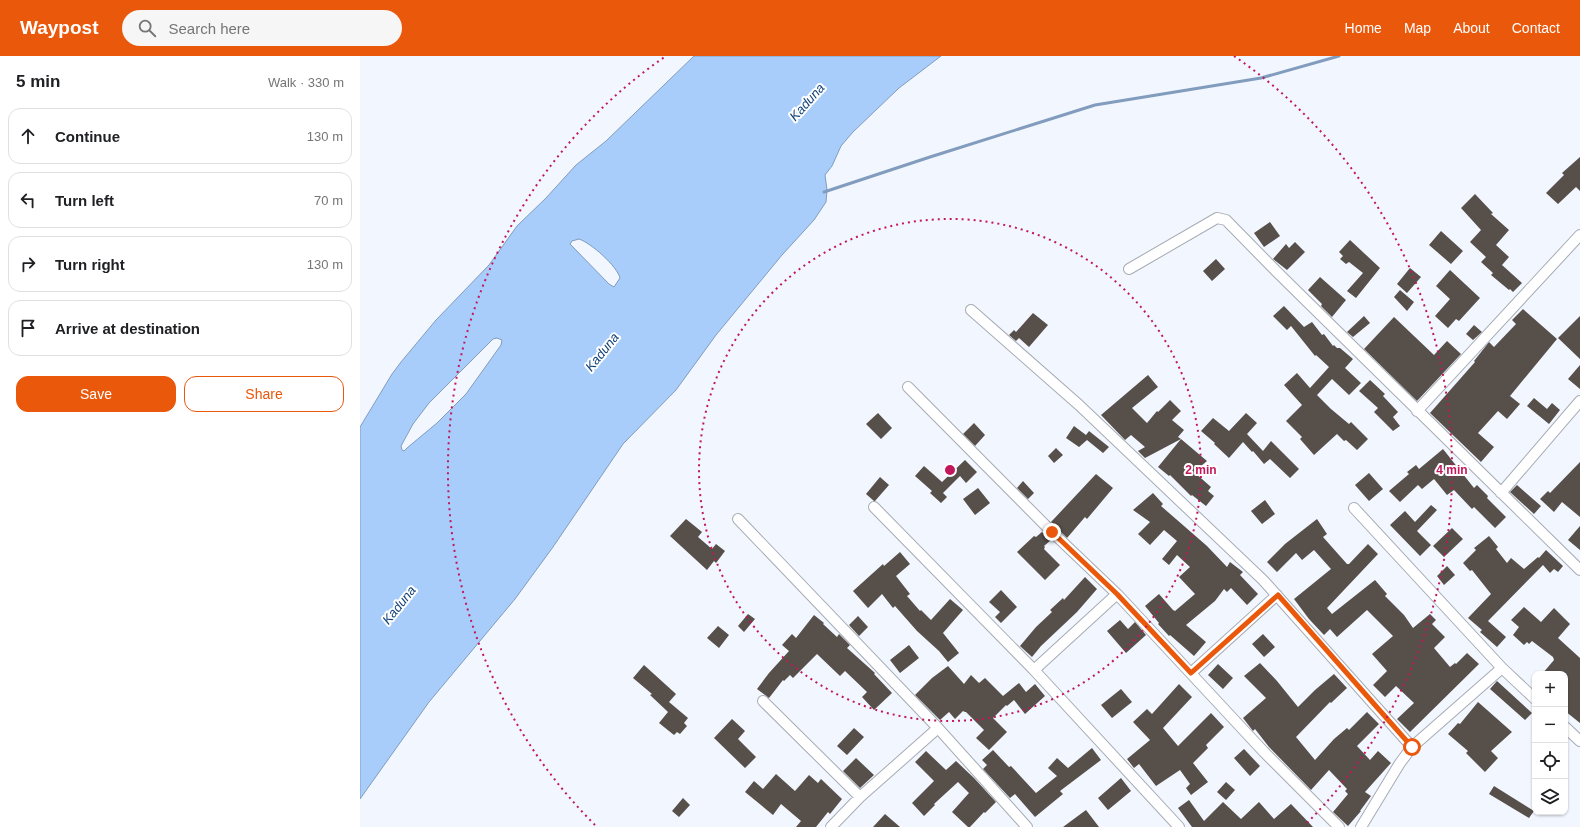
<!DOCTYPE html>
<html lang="en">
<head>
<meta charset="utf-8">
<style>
	body { margin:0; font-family:Helvetica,sans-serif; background:#f6f6f6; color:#202124 }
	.controls { position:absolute; right:12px; bottom:12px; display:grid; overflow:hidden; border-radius:8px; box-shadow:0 1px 3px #0004 }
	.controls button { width:36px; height:36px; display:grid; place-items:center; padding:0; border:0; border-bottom:1px solid #e0e0e0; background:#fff; color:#202124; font:20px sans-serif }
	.stop { position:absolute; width:12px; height:12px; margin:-9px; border:3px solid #ea580c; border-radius:50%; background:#fff }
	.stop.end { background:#ea580c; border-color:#fff; box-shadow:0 1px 4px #0008 }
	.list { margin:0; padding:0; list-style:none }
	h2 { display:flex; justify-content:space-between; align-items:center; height:52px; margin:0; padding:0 16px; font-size:17px }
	h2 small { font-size:13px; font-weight:400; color:#757577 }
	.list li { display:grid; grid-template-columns:26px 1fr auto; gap:12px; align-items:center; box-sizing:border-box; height:56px; margin:0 8px 8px; padding:0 8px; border:1px solid #e0e0e0; border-radius:12px }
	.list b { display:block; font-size:15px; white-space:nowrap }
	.list em { font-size:13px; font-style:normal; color:#757577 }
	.actions { display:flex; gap:8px; padding:12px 16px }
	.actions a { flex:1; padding:9px 0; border:1px solid #ea580c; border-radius:12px; text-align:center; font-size:14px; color:#ea580c }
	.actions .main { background:#ea580c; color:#fff }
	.icon { flex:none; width:22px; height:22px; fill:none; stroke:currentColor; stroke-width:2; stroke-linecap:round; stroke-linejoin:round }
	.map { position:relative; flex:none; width:1220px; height:771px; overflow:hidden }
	header { display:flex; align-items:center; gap:24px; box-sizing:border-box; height:56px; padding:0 20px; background:#ea580c; color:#fff }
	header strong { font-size:19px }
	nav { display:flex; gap:22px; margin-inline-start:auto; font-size:14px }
	.search { width:280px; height:36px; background:#f6f6f6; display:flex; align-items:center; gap:10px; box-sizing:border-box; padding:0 14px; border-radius:22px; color:#757577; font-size:15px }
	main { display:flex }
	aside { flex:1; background:#fff }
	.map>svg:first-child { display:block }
	.water { fill:#a8cdfb; stroke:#819cbd; fill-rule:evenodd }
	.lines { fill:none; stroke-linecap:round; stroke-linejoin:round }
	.stream { stroke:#819cbd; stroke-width:3 }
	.building { fill:#574f4a }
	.minor-casing { stroke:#a6abb4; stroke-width:12 }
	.minor { stroke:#fff; stroke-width:10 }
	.route { stroke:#ea580c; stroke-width:5 }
	.ring { fill:none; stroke:#c2185b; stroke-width:2; stroke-dasharray:2 4 }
	.labels { text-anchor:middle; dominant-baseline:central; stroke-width:4; stroke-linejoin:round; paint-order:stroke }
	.water-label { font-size:13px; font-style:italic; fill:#13437a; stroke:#fff }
	.centre { fill:#c2185b; stroke:#fff; stroke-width:2 }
	.ring-label { font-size:12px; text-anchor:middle; font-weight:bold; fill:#c2185b; stroke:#fff; stroke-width:4; stroke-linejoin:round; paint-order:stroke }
</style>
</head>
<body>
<header>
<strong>Waypost</strong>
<div class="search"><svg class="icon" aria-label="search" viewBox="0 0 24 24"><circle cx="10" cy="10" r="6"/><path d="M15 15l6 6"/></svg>Search here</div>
<nav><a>Home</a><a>Map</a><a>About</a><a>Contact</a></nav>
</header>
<main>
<aside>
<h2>5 min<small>Walk · 330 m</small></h2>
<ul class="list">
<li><svg class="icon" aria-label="ahead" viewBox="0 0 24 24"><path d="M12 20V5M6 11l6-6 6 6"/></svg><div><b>Continue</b></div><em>130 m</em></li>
<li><svg class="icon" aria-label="left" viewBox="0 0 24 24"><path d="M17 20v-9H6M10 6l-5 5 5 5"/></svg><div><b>Turn left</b></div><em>70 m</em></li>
<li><svg class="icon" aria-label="right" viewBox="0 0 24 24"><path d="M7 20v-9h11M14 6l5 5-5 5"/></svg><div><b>Turn right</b></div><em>130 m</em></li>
<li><svg class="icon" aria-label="arrive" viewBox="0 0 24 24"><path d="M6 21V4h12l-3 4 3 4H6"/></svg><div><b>Arrive at destination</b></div></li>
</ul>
<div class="actions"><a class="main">Save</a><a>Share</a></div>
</aside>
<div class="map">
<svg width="1220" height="771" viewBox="0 0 1220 771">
	<rect width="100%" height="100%" fill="#f2f6fe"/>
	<!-- water -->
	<path class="water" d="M334,0H581L539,32L493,76L481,90L472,110L465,119L467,134L466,146L454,164L422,199L356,279L316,334L263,388L193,491L155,543L69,646L0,743V371L32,318L41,306L76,264L129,209L157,170L186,142L216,109L246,85ZM219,183C231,187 257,210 260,222L254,231L249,228L212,190L210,188L212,185ZM137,282L142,284L141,289L106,338L77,367L47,392L44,395L42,394L41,390L53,368L69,347L133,283Z"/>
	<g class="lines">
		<!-- stream -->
		<path class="stream" d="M464,136L570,101L735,49L901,22L979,0"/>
	</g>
	<!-- building -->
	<path class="building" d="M1220,101V135L1216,131L1198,148L1186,137L1204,119L1202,117Z
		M1115,138L1133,157L1131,158L1149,174L1136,189L1149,201L1142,209L1162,227L1153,236L1150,233L1149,234L1131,219L1133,217L1121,206L1126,201L1110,186L1121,174L1101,152Z
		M910,166L920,180L904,191L894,177Z
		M1081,175L1103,195L1091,208L1069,189Z
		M990,184L1020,212L996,242L987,235L1003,217L989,206L986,208L980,203L983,200L979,196Z
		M935,186L945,196L927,214L913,203L926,188L929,192Z
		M856,203L865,213L852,225L843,215Z
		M1050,212L1061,221L1047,237L1037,228Z
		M1090,214L1120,242L1099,265L1096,263L1088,272L1075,260L1090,243L1076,230Z
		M960,221L986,244L972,261L961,250L962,248L948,234Z
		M1040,234L1054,246L1047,255L1034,241Z
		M924,250L944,271L952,266L962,279L964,278L973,290L974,289L977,292H980L993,303L985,312L1001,327L989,339L972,323L957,339L971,353L989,368L991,366L1008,383L997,394L986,384L984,385L977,378L954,399L940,383L942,381L926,365L942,349L924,329L937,317L950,332L969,311L956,299L955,300L931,270L927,274L913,260Z
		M1163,253L1197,283L1150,340L1160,348L1147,363L1138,355L1118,377L1134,391L1121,406L1070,357L1115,306L1114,305L1129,286L1134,291L1156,268L1152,264Z
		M673,257L688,269L669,291L659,282L656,285L649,279L654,274L656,276Z
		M1004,260L1010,267L993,281L987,276Z
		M1220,260V303L1198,282Z
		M1034,261L1074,299L1087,285L1101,298L1057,345L1004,293Z
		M1114,269L1122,276L1113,284L1106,278Z
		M1220,309V333L1208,323Z
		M788,319L798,331L772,352L787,367L797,355L798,356L810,344L821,355L812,364L824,374L818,381L821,383L785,402L778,395L785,391L771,379L765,384L741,359Z
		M1010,324L1025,338L1023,340L1038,356L1033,361L1040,370L1033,375L1014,356L1018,352L999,335Z
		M1174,342L1187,353L1192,347L1200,354L1189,368L1167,350Z
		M518,357L532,372L521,383L506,368Z
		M886,357L897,367L887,378L903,395L911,385L939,413L930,422L910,403L904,408L893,395L892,396L883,386L869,402L854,388L855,387L841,375L853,362L869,375Z
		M614,367L625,379L615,390L603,378Z
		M714,370L726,379L729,375L749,391L743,397L727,384L719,391L706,382Z
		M821,383L847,405L834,416L851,431L848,435L854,440L846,450L832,439L831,440L810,419L809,420L798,411Z
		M696,392L703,399L694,407L688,400Z
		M1083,393L1114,432L1117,429L1128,440L1127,442L1146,461L1135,472L1114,451L1112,453L1094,434L1087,439L1074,423L1062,433L1058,429L1040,446L1029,435L1049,418L1047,416L1056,409L1059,413Z
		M605,404L617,416L606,427L600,420L583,437L587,441L581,447L570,437L572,435L555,420L564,410L582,426Z
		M1220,406V461L1202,446L1194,456L1180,443L1188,435L1190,437Z
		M1009,417L1023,433L1009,445L995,429Z
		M736,418L753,432L727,463L725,461L707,482L691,466Z
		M520,421L529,429L515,445H514L506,438Z
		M663,425L674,437L668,443L657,432Z
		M1157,429L1181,450L1174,458L1150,436Z
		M618,432L630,447L615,459L603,443Z
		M793,437L803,448L801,450L847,490L867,511L870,506L883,516L880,519L898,538L887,549L871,532L867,536L864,533L855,545L826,569L846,586L834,600L810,579L809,580L798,568L799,567L785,550L799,538L813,554L815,555L835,538L819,521L830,511L817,499L809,509L802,503L817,485L804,474L790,489L778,478L790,466L773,454Z
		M905,444L915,458L902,468L891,455Z
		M1071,449L1077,454L1057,475L1071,489L1060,500L1030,469L1045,455L1055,466Z
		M326,463L342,476L338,481L352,493L356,488L365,495L356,507L354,505L347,514L310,480Z
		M957,463L967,478L963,481L987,508H989L1008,488L1018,498L967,552L972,558L1015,524L1027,538L1025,540L1044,559L1053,572L1070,558L1076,564L1072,568L1085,581L1074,592L1090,611L1095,607L1096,608L1107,597L1119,608L1050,676L1037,663L1054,647L1036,630L1025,641L1013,629L1027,615L1012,598L1033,580L1007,554L977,581L970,573L964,579L949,563L934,543L971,513L954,494L942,504L936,497L917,516L907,506L925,488Z
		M1220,470V494L1208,484Z
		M1092,472L1103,483L1084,501L1073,490Z
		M682,476L691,484L684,490L685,491L684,493L700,509L685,524L657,496L674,480L676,481Z
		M1129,480L1138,491L1136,493L1147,507L1151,502L1164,513L1178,501L1179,502L1186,494L1203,510L1198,516L1194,513L1190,517L1183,509L1128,565L1146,581L1137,591L1120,576L1122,574L1108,562L1131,538L1112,514L1110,515L1103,507L1116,494L1114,492Z
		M540,496L550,508L536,520L550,538L547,540L560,555L561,554L571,564L590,543L603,554L583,577L599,597L588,606L579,595L557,575L535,550L533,552L522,538L508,552L493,535L523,508L524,510Z
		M1087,510L1095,519L1084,529L1077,520Z
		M725,521L737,533L717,556L681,590L672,601L660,590L676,571L692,556L690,554L703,542L704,544Z
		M641,534L657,551L641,567L635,561L640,556L629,546Z
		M1164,551L1181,566L1194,552L1210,568L1198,582L1220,602V667L1205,655V618H1182L1194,604L1193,601L1172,585L1169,588L1167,586L1164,589L1153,579L1159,571L1151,564Z
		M388,558L395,563L384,576L378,570Z
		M454,559L464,567L463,568L477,581L479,578L490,589L487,592L515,617L514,618L532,637L514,654L502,641L507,636L485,615L480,620L457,598L433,622L430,619L424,625L423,624L409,642L397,633L409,617L429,595L422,589L432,578L436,582Z
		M498,560L508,571L499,580L489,569Z
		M760,564L768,573L775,566L786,579L766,597L747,575Z
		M358,570L369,579L359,592L347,582Z
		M903,578L915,591L904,601L892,588Z
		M549,589L559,602L540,617L530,604Z
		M900,607L917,625L938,651L955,634L974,618L987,632L971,647L970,646L936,681L955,704L974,683L987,672L989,674L1007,656L1019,668L997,690L1010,704L1018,695L1031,707L1005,736L1011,740L1000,755H1001L988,770L973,756L988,738L985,735L987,733L969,714L951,734L909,691L895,673L893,675L883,662L906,642L884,620Z
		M858,608L873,622L863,633L848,619Z
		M284,609L316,638L309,646L328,662L324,667L327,670L320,678L317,676L314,679L299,667L308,656L290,639L292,638L273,622Z
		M588,610L604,628L611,619L619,627L625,622L643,640L659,627L666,636L675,628L685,640L665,658L654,644L647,650L646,649L633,662L647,676L629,694L616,682L624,674L606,656H605L603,655L595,663L589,656L580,664L555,639L572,622Z
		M1137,625L1172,657L1165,664L1130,633Z
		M819,628L832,641L803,672L818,690L851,657L864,671L846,689L848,692L833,707L848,726L831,739L826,732L830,728L820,714L796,730L779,708L774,712L767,703L790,684L773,666L787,653L792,658Z
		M761,633L772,646L752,662L741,649Z
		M1118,646L1152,676L1131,695L1138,702L1125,716L1106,697L1108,695L1088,678L1098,667L1100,668Z
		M372,663L385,675L378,683L396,701L385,712L354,682Z
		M494,672L504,681L487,699L477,690Z
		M732,692L741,704L700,735L703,738L675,761L655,738L650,742L623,713L627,709L622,704L633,694L649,711L651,710L676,737L697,720L688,712L697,702L708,712Z
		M884,693L900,710L890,720L874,702Z
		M566,695L586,714L596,705L614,722L636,746L625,757L624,756L610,771H608L592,756L609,737L598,726L574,748L575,749L564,760L552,747L574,725L555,706Z
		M496,702L514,719L500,732L483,715Z
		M416,718L435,735L449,719L458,727L461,723L482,743L470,758L468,756L456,771H436L441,765L421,748L413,759L385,736L394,725L403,733Z
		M761,722L771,735L748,754L738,742Z
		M866,726L875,734L866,744L857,736Z
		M1134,730L1174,755L1169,762L1129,738Z
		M323,742L330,749L319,761L312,755Z
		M829,744L844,765L863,746L881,763L899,746L914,763L931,748L953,771H832L818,752Z
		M726,754L739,771H703Z
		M525,758L540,771H513Z"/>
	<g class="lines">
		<defs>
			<path id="minor" d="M769,213L857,162L866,164L916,215L1220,514
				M611,254L719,349L903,524L1052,691
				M548,331L692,476L757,538L904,696L979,771
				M1057,355L1220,179
				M1141,437L1220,345
				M514,451L674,614L819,771
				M994,452L1142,612L1175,643
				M378,463L578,672L667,771
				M674,614L757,538
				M831,617L917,539
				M403,645L500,741
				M1205,671L1220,685
				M471,771L500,741L578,672
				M1001,771L1040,707L1052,691L1142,612"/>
		</defs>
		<!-- minor casing -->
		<use href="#minor" class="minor-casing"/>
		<!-- minor -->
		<use href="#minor" class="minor"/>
	</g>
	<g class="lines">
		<!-- route -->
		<path class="route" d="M692,476L757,538L831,617L918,539L1052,691"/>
	</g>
	<!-- distance rings -->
	<g class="ring">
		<circle cx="590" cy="414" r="251"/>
		<path d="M235 769A502 502 0 0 1 306 0M874 0A502 502 0 0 1 945 769"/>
	</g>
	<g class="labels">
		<!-- water labels -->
		<g class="water-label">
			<text transform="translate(447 46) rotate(-48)">Kaduna</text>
			<text transform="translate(242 296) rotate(-51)">Kaduna</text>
			<text transform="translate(39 549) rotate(-51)">Kaduna</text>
		</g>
	</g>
	<circle cx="590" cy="414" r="6" class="centre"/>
	<g class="ring-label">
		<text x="841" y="418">2 min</text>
		<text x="1092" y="418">4 min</text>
	</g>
</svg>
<div class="controls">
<button>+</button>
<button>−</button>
<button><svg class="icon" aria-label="locate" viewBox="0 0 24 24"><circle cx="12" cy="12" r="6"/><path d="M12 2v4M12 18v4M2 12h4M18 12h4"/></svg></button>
<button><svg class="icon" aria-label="layers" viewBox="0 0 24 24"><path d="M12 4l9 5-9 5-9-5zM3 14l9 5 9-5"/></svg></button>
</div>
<div class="stop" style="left:1052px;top:691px"></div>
<div class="stop end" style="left:692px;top:476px"></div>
</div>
</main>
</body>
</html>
